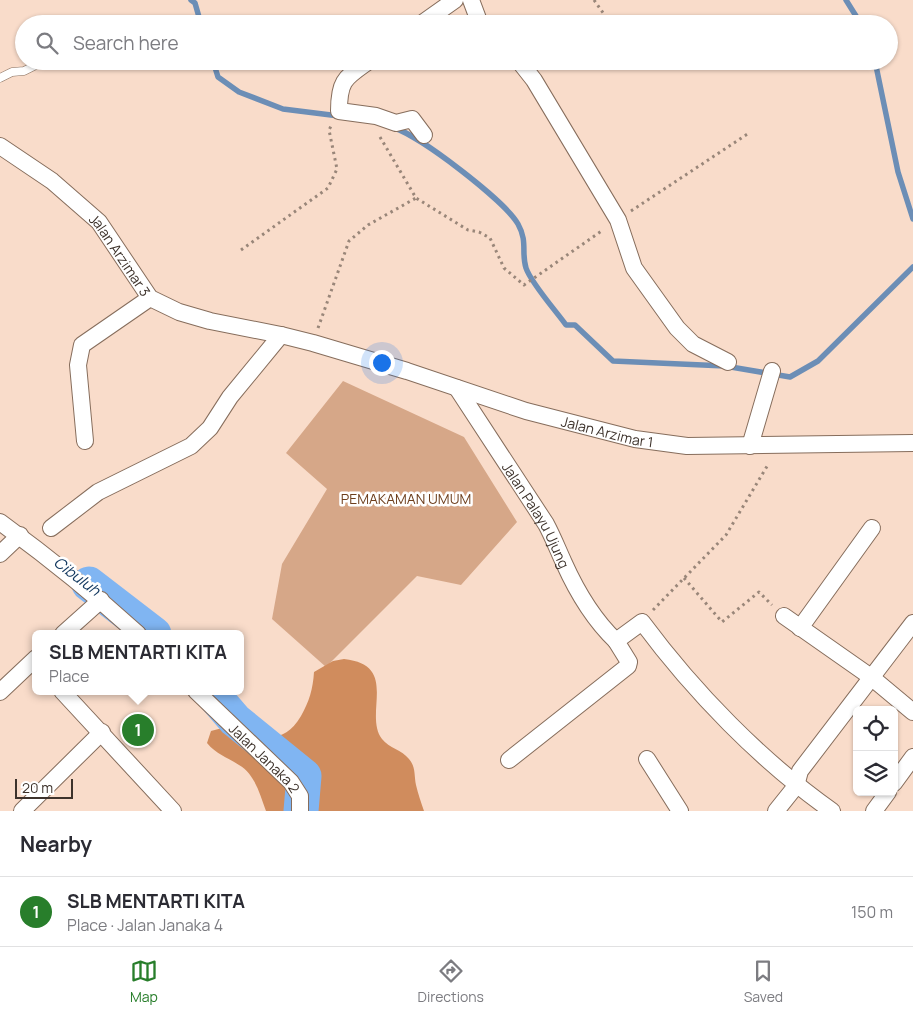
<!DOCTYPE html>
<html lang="en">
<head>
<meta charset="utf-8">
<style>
	body { margin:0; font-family:Manrope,sans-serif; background:#f7f7f7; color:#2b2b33 }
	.controls { position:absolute; right:15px; bottom:15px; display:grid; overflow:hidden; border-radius:8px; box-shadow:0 1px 4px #0004 }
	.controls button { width:45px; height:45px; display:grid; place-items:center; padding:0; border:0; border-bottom:1px solid #e1e1e2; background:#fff; color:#2b2b33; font:25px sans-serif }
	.scale { position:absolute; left:15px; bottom:12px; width:58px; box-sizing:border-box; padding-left:5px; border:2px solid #3d322b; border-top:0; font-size:14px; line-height:18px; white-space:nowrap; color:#3d322b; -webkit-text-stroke:4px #fff; paint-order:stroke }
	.you { position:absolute; left:381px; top:362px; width:18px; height:18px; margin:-12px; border:4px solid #fff; border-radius:50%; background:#1a73e8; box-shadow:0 0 0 8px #1a73e833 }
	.badge { display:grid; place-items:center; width:32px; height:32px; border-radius:50%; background:#287e2b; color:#fff; font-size:16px; font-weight:700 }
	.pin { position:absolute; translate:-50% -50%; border:2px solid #fff; box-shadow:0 1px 5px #0006 }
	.popup { position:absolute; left:32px; top:630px; width:212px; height:65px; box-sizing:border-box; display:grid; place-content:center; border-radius:8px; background:#fff; filter:drop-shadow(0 1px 4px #0005); font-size:16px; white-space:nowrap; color:#7c7c81 }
	.popup b { font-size:19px; color:#2b2b33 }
	.popup::after { content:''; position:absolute; left:50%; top:100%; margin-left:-10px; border:10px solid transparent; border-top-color:#fff }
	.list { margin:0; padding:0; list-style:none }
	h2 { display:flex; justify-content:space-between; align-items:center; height:65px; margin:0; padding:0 20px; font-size:21px }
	h2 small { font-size:16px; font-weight:400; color:#7c7c81 }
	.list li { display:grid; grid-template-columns:32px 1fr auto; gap:15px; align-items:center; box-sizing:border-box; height:70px; padding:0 20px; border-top:1px solid #e1e1e2 }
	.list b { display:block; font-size:19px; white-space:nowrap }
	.list p { margin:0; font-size:16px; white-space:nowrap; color:#7c7c81 }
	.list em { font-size:16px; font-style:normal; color:#7c7c81 }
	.icon { flex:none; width:28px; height:28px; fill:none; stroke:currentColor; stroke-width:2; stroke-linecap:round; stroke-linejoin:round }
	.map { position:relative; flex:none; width:913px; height:811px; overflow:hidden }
	.search { position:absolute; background:#fff; box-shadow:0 1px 4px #0004; left:15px; right:15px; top:15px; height:55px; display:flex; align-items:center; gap:12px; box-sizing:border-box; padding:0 18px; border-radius:28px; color:#7c7c81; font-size:19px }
	.sheet { height:135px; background:#fff }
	nav { display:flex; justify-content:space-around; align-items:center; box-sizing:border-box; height:70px; border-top:1px solid #e1e1e2; background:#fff; font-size:14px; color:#7c7c81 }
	nav a { display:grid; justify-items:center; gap:2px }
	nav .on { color:#287e2b }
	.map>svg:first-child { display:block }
	.green { fill:#d6a788 }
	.forest { fill:#d08c5d }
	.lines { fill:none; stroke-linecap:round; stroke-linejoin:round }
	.stream { stroke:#6c8eb6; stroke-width:5.5 }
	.river { stroke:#80b5f2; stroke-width:35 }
	.lane-casing { stroke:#866d5c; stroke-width:9 }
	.street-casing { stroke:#866d5c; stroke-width:18 }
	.path { stroke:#998679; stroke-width:3; stroke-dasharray:2.5 4; stroke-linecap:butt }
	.lane { stroke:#fff; stroke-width:8 }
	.street { stroke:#fff; stroke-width:16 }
	.labels { text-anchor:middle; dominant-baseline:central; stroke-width:5; stroke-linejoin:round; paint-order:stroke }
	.street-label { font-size:14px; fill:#3d322b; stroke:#fff }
	.park-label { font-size:14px; fill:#6d3e1c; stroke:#fff }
	.water-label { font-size:15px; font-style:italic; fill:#133960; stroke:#fff }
</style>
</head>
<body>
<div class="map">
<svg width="913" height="811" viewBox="0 0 913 811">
	<rect width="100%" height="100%" fill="#f9dcca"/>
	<!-- green -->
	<path class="green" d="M343,381L464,437L517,522L461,585L417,576L326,667L272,619L282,564L327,489L286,453Z"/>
	<!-- forest -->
	<path class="forest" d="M344,659C400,665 363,714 382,739C389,748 402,750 409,759C416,767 414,776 416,785C418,794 421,802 424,811H266C260,795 255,774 239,765C227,757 217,755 207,743L211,731C246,718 275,760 301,716C309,702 313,689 314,672L333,661Z"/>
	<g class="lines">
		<!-- stream -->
		<path class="stream" d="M191,0L195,3L201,24
			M846,0L861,24
			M213,61L218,77L239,92L283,109L339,116
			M875,61L898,172L913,219
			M394,128C419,135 505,201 518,224C528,242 521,252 526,268C531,283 556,311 566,325H575L613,361L725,366L790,377L818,361L913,267"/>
		<!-- river -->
		<path class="river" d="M89,584L154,634
			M210,691L235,720L304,776L301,811"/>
		<defs>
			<path id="lane" d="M0,78L12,72L24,71L44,61"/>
			<g id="street">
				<path d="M471,0L480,24"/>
				<path d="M421,24L455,0"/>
				<path d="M369,61C345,78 339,80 339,111L376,116L396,123L412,119L424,135"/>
				<path d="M519,61L534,80L618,220L634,268L677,328L693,344L728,362"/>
				<path id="s1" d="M0,146L52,181L99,222L150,298L179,312L210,321L281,335L313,343L407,371L526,411L635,439L687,446L913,443"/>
				<path id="s2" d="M457,388L546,524C553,537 558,550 564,563C577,592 594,620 616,641"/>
				<path d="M85,441L78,365L82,345L150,298"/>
				<path d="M750,446L772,371"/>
				<path d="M0,522C48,557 94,594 138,634"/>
				<path d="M51,528L98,492L191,446L210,428L230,397L281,335"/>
				<path d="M0,554L20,535"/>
				<path d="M784,616L871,677L913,712"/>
				<path d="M800,628L872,528"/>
				<path d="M63,634L101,600"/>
				<path d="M62,691L173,811"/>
				<path id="s3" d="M196,691L291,782L300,796V811"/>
				<path d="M0,692L36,658"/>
				<path d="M647,759L680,811"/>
				<path d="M509,760L628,666L629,662L616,641L642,622C694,692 761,761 832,811"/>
				<path d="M894,783L913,757"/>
				<path d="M22,811L102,732"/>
				<path d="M776,811L796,786L800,771L913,623"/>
				<path d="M874,811L888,792"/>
			</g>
		</defs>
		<!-- lane casing -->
		<use href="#lane" class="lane-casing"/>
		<!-- street casing -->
		<use href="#street" class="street-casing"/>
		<!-- path -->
		<path class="path" d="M594,0L611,24
			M380,137L416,198L468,230L479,232L490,238L504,268L524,285L603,230
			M631,211L749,133
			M241,250L328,188L337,169L329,130L331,126
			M318,328L349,241L368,225L416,198
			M684,578L722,622L759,592L772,605
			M653,610L726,535L769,463"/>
		<!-- lane -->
		<use href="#lane" class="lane"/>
		<!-- street -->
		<use href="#street" class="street"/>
	</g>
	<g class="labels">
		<!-- street labels -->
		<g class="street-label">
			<text stroke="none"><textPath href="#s1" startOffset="164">Jalan Arzimar 3</textPath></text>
			<text stroke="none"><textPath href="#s1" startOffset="694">Jalan Arzimar 1</textPath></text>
			<text stroke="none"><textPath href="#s2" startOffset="150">Jalan Palayu Ujung</textPath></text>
			<text stroke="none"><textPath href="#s3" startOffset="96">Jalan Janaka 2</textPath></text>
		</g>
		<!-- park labels -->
		<g class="park-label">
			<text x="406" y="498">PEMAKAMAN UMUM</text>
		</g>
		<!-- water labels -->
		<g class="water-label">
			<text transform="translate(77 576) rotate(37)">Cibuluh</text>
		</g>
	</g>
</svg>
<div class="controls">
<button><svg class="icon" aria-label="locate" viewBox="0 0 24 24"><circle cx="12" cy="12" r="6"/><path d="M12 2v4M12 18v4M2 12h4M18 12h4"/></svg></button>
<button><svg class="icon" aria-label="layers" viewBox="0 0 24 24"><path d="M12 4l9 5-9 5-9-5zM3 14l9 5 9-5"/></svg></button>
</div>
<div class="scale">20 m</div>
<div class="you"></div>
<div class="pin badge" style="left:138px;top:730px">1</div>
<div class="popup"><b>SLB MENTARTI KITA</b>Place</div>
<div class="search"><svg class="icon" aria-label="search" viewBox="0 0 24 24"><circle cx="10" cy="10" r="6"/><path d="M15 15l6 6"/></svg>Search here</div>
</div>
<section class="sheet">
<h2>Nearby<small></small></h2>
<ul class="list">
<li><span class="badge">1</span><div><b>SLB MENTARTI KITA</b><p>Place · Jalan Janaka 4</p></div><em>150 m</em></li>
</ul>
</section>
<nav>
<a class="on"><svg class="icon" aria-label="map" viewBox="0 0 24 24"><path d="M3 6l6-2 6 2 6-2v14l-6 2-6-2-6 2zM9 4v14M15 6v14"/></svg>Map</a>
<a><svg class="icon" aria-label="directions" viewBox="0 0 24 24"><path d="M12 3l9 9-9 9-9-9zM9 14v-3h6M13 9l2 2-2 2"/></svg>Directions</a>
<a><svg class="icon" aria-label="saved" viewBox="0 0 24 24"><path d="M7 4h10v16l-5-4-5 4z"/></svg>Saved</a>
</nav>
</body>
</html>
